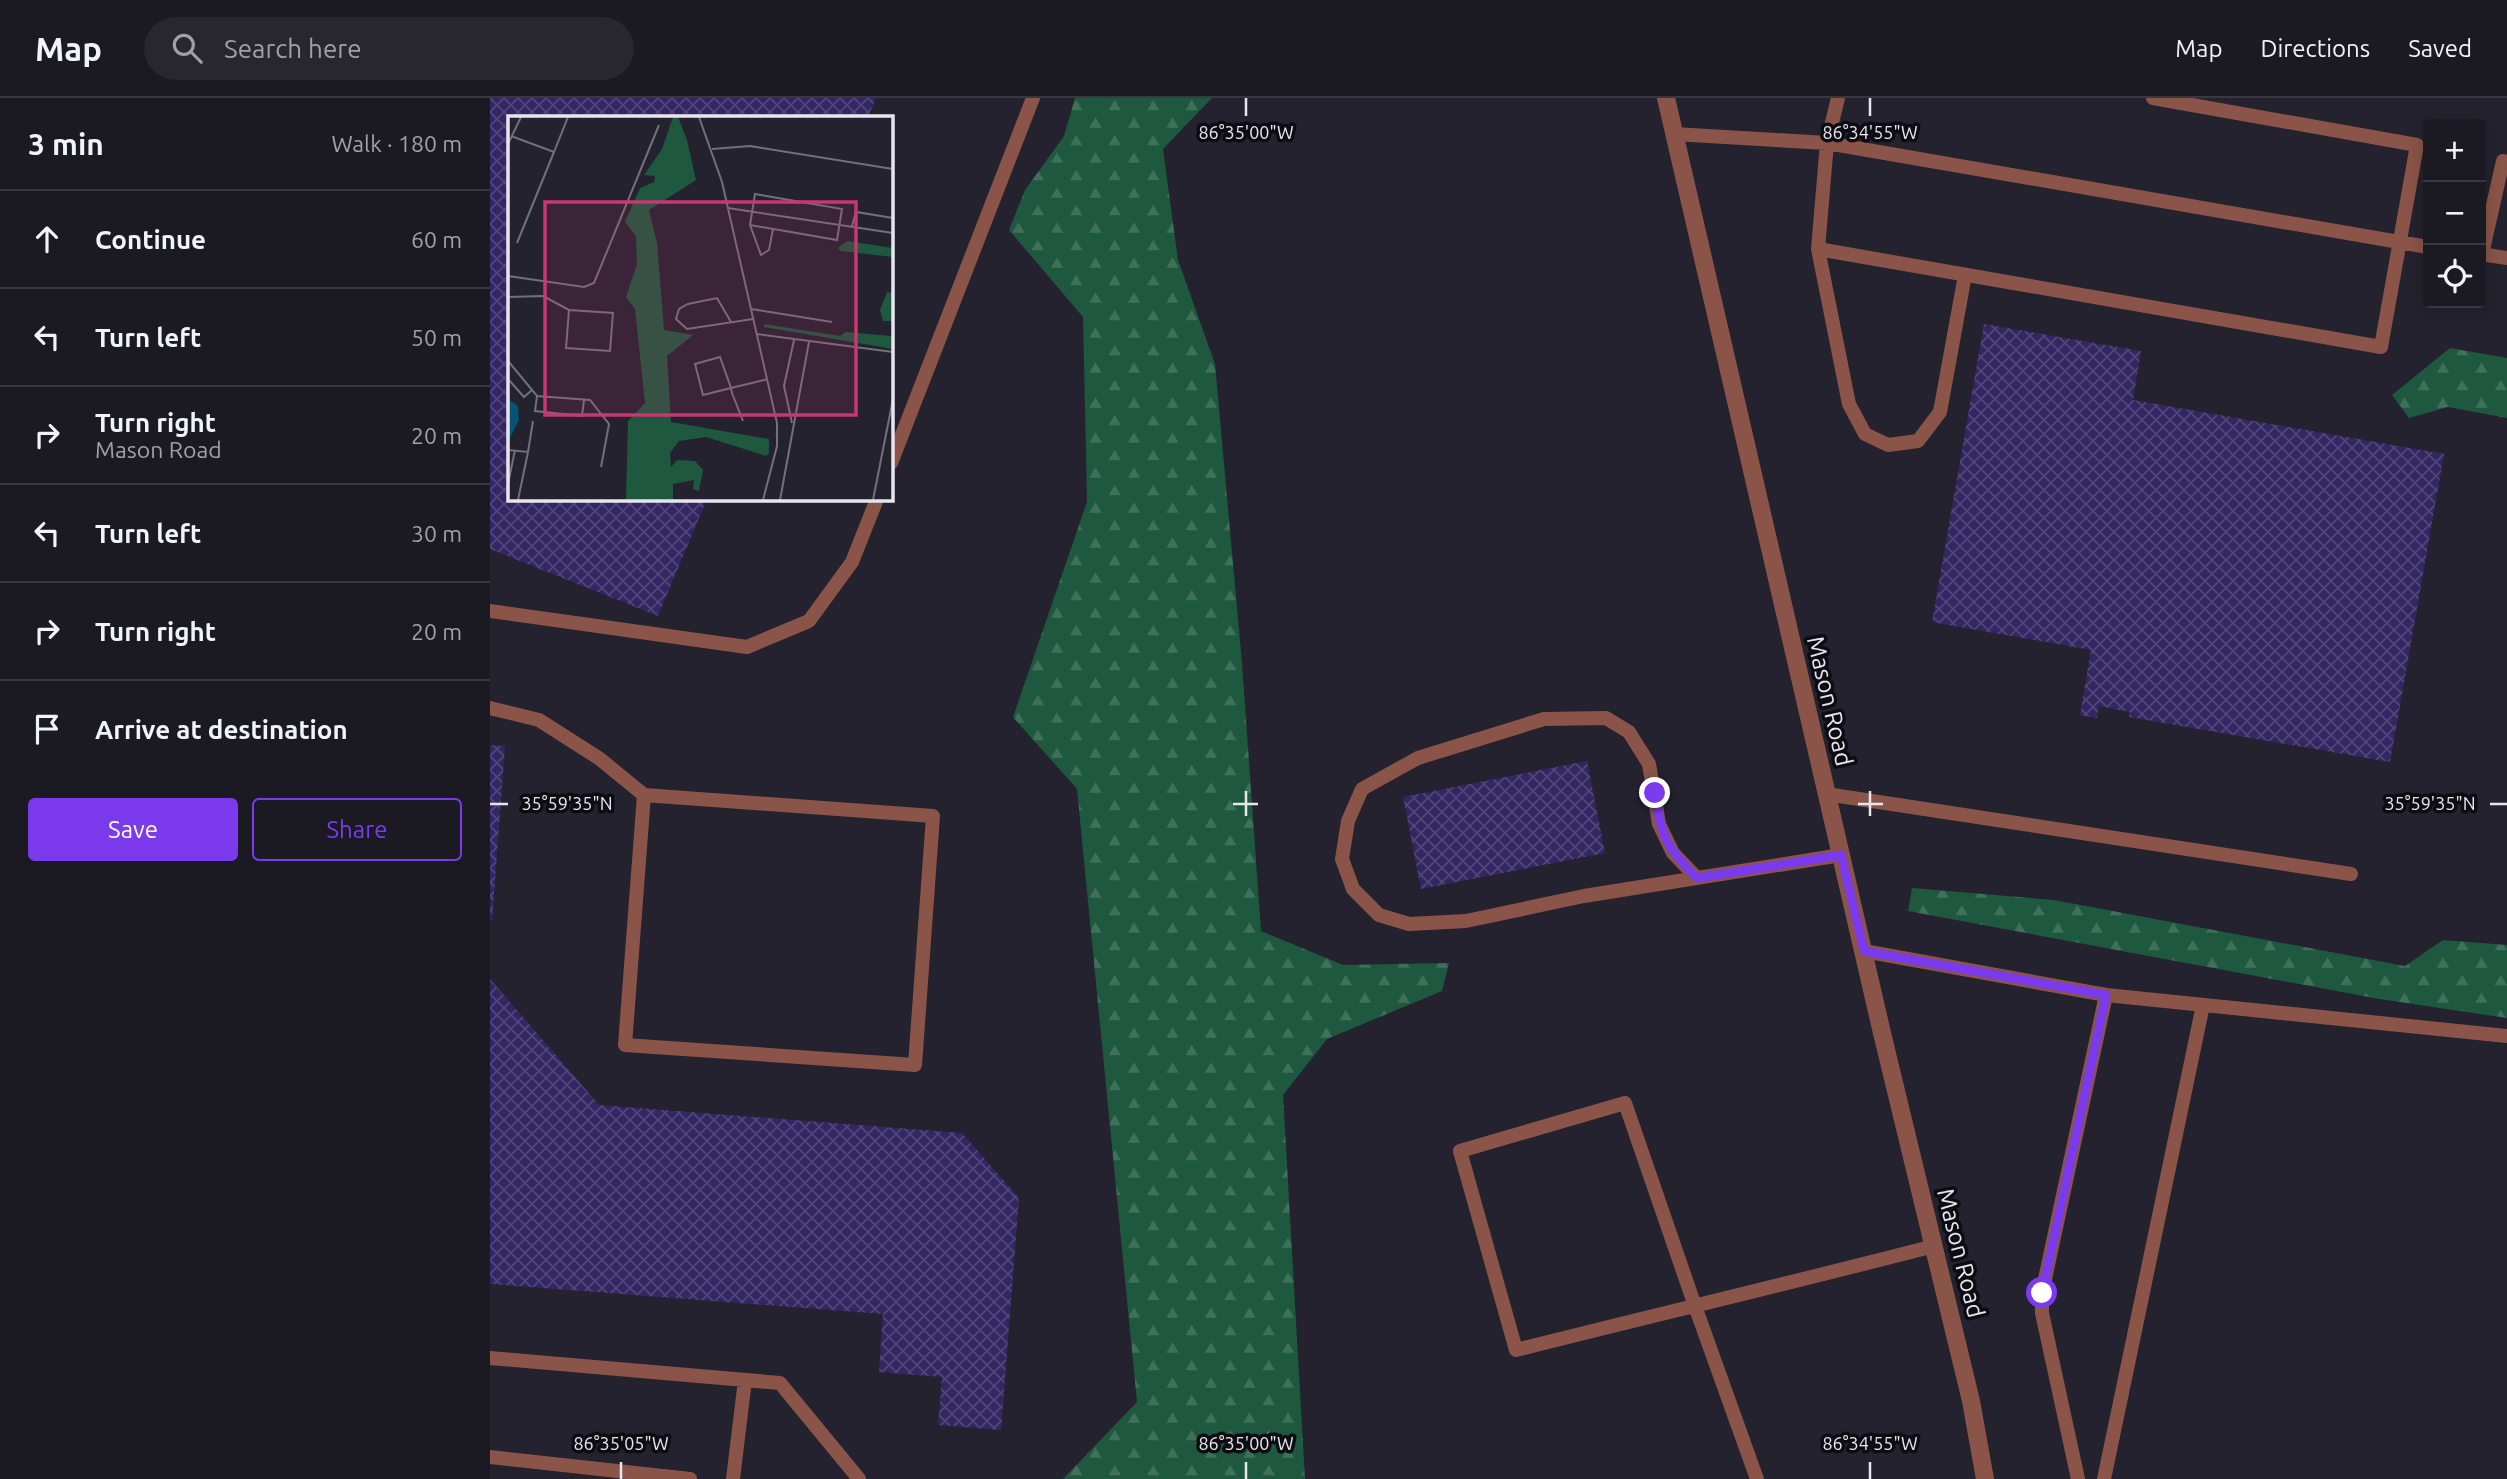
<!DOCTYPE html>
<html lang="en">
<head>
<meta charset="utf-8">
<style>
	body { margin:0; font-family:Ubuntu,sans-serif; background:#28272f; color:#f1f3f6 }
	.controls { position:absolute; right:21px; top:21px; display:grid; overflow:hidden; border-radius:7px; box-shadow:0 4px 18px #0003 }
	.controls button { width:63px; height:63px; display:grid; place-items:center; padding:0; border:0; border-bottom:2px solid #393840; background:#1b1a22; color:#f1f3f6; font:35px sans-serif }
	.stop { position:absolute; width:21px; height:21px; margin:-16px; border:5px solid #7c3aed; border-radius:50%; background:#fff }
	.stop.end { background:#7c3aed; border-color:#fff; box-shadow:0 2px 7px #0008 }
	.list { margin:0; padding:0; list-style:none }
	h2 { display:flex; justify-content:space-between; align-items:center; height:91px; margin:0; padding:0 28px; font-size:30px }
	h2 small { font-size:23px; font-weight:400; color:#a0a1a5 }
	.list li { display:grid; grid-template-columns:46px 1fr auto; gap:21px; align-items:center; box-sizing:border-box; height:98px; padding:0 28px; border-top:2px solid #393840 }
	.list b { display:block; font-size:26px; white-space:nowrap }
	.list p { margin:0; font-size:23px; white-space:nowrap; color:#a0a1a5 }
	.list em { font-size:23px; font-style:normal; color:#a0a1a5 }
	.actions { display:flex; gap:14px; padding:21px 28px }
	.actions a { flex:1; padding:16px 0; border:2px solid #7c3aed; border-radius:7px; text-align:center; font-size:24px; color:#7c3aed }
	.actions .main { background:#7c3aed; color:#fff }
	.icon { flex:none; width:38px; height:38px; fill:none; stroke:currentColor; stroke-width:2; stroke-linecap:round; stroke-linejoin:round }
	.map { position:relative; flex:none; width:2017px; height:1381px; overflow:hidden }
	header { display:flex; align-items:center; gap:42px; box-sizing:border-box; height:98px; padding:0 35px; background:#1b1a22; border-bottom:2px solid #393840 }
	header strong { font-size:33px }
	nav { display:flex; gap:38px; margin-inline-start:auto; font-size:24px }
	.search { width:490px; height:63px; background:#28272f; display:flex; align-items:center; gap:18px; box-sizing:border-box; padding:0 24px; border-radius:38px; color:#a0a1a5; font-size:26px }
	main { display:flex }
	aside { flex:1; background:#1b1a22 }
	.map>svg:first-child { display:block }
	.forest { fill:url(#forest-firs) }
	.building { fill:url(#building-cross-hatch) }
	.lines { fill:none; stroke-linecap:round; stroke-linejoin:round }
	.lane { stroke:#8a5548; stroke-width:14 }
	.street { stroke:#8a5548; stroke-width:18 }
	.route { stroke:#7c3aed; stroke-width:9 }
	.ticks { fill:none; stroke:#e7e6ee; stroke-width:2.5 }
	.labels { text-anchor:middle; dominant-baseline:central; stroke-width:7; stroke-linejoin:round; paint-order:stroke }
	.street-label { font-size:24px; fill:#e7e6ee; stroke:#0d0c12 }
	.inset-road { fill:none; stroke:#72707b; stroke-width:2 }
	.view { fill:#c83771; fill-opacity:0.15; stroke:#c83771; stroke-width:3.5 }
	.inset-edge { fill:none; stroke:#e7e6ee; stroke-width:3.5 }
	.ticks-label { font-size:18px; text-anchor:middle; fill:#e7e6ee; stroke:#0d0c12; stroke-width:7; stroke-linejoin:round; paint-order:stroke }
</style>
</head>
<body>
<header>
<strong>Map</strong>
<div class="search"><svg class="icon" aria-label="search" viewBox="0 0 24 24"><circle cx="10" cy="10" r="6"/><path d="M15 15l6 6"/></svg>Search here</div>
<nav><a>Map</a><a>Directions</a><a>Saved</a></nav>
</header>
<main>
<aside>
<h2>3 min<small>Walk · 180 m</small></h2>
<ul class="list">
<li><svg class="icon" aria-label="ahead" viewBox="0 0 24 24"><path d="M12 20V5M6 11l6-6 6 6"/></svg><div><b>Continue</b></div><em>60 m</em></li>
<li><svg class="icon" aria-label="left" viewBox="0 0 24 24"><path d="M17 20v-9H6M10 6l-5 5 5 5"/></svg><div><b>Turn left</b></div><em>50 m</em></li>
<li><svg class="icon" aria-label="right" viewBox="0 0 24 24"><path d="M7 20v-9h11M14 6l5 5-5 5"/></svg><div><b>Turn right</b><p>Mason Road</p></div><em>20 m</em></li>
<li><svg class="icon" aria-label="left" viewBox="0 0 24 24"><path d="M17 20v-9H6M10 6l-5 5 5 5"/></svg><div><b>Turn left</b></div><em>30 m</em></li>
<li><svg class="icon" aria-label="right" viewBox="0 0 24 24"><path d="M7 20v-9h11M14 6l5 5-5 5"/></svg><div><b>Turn right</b></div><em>20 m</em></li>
<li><svg class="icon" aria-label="arrive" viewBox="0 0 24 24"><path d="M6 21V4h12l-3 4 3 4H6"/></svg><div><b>Arrive at destination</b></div></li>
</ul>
<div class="actions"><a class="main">Save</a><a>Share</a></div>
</aside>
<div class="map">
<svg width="2017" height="1381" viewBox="0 0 2017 1381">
	<defs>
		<pattern id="forest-firs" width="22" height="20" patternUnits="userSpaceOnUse" patternTransform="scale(1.75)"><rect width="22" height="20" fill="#1e583e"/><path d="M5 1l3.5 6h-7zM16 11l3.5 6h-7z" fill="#3f705a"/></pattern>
		<pattern id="building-cross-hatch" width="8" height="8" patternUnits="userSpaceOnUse" patternTransform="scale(1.75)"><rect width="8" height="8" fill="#342563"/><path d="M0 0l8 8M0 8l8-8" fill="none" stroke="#51457a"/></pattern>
	</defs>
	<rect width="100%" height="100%" fill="#24222e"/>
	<!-- forest -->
	<path class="forest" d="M585,0H722L673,51L688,162L725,266L752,565L771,833L853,867L959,865L952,893L837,941L793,997L815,1381H573L647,1304L587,691L523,619L597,404L593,219L519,132L535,92L574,38Z
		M1960,250L2017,260V320L1958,309L1919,320L1902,297Z
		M1422,790L1564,802L1915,868L1953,842L2017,847V920L1889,901L1418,813Z"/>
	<!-- building -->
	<path class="building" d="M0,0H386L378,19H19V401H217L168,518L0,451Z
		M1494,226L1651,253L1643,302L1954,356L1900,664L1639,619L1640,614L1609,608L1607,620L1590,617L1601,552L1442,524Z
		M0,647L15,648L2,823H0Z
		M1097,663L1115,755L931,791L913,699Z
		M0,881L109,1007L472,1035L529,1100L511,1332L448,1327L452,1279L389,1274L393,1216L0,1186Z"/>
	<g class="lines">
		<!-- lane -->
		<path class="lane" d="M1348,0L1337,45L1328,151L1891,249L1927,47L1663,0
			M1184,36L1337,45L1938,149
			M1328,151L1359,306L1375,336L1398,347L1428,343L1450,314L1475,177
			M1991,156L2017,160
			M1992,156L2013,63L2017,64
			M401,365L543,0
			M0,513L257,549L319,523L362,464L387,401
			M0,610L49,622L110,661L154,697L443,718L425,967L135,947L154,697
			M1336,696L1861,776
			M1207,780L1183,755L1169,726L1159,666L1139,634L1116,620L1054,621L928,660L872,691L858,723L852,761L863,791L889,817L919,826L976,823L1094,798L1351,757
			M1374,853L1616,897L2017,938
			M0,1260L290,1285L369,1381
			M0,1359L200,1381
			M243,1381L255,1282
			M1267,1381L1205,1208L1135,1005L970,1053L1026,1252C1165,1217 1305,1184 1444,1148
			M1588,1381L1552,1215V1195L1616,897
			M1614,1381L1713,907"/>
		<!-- street -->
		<path class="street" d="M1176,0L1392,935L1481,1303L1495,1381"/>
	</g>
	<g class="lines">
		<!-- route -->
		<path class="route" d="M1165,695C1171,739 1176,749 1207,780L1351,757L1374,853L1616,897L1552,1195"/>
	</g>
	<!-- ticks -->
	<path class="ticks" d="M756,0V18M1380,0V18M756,693V718M1380,693V718M0,706H18M743,706H768M1368,706H1393M2000,706H2017M131,1364V1381M756,1364V1381M1380,1364V1381"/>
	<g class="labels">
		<!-- street labels -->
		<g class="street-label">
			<text transform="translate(1340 603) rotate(77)">Mason Road</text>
			<text transform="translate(1471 1155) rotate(76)">Mason Road</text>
		</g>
	</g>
	<!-- overview -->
	<g transform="translate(18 18)">
		<rect width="385" height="385" fill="#24222e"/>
		<path d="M165,1H170L179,24L188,64L141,94L149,127L156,214L185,219L159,240L163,306L261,323V337L258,340L198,321L171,325L162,337L163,351L169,344L187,345L195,354L191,375L185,373L186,364L165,368V384H118L120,305L137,287L127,193L118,181L129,148L128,120L117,106L132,72L146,66L147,60L136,59L154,33ZM339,125L385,132V141L333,135L330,132ZM379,176L385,177V205H375L372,194ZM256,208L332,220L338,216L383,220L385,215V233L256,211Z" fill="#1e583e"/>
		<path d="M0,283L10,290L11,304L0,326Z" fill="#0a5272"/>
		<path class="inset-road" d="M191,1L214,66L269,307V330L255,384M3,20L46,36L60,1M0,28L13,1M204,33L242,30L385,53M247,78L334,93L329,124L242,109ZM220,92L385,117M242,109L253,139L261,134L265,113M344,110L348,96L385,102M9,127L46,36M0,160L76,171L86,167L151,9M0,181L35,180L61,194L105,197L102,235L58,232L61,194M243,193L324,206M223,206L209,182L180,188L171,193L168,203L179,213L245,203M249,218L385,236M0,245L29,280L82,284L101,308L93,351M0,263L16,281L24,274M29,280L27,295L74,300L76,284M235,305L224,277L223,272L212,241L187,248L195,279L223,272L252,265L260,263M284,307L276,270L286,224M0,334L20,336L25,305M0,368L7,334M10,384L20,336M272,384L301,226M365,384L385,283"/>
		<path class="view" d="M37,86H348V299H37Z"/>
		<rect width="385" height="385" class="inset-edge"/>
	</g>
	<g class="ticks-label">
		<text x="756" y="41">86°35'00"W</text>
		<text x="1380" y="41">86°34'55"W</text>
		<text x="77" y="712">35°59'35"N</text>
		<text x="1940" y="712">35°59'35"N</text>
		<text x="131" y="1352">86°35'05"W</text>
		<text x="756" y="1352">86°35'00"W</text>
		<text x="1380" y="1352">86°34'55"W</text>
	</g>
</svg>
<div class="controls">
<button>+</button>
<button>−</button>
<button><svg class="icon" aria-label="locate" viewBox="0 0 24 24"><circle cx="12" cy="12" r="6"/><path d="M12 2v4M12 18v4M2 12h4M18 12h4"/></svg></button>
</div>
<div class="stop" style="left:1552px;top:1195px"></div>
<div class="stop end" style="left:1165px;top:695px"></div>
</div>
</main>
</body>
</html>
